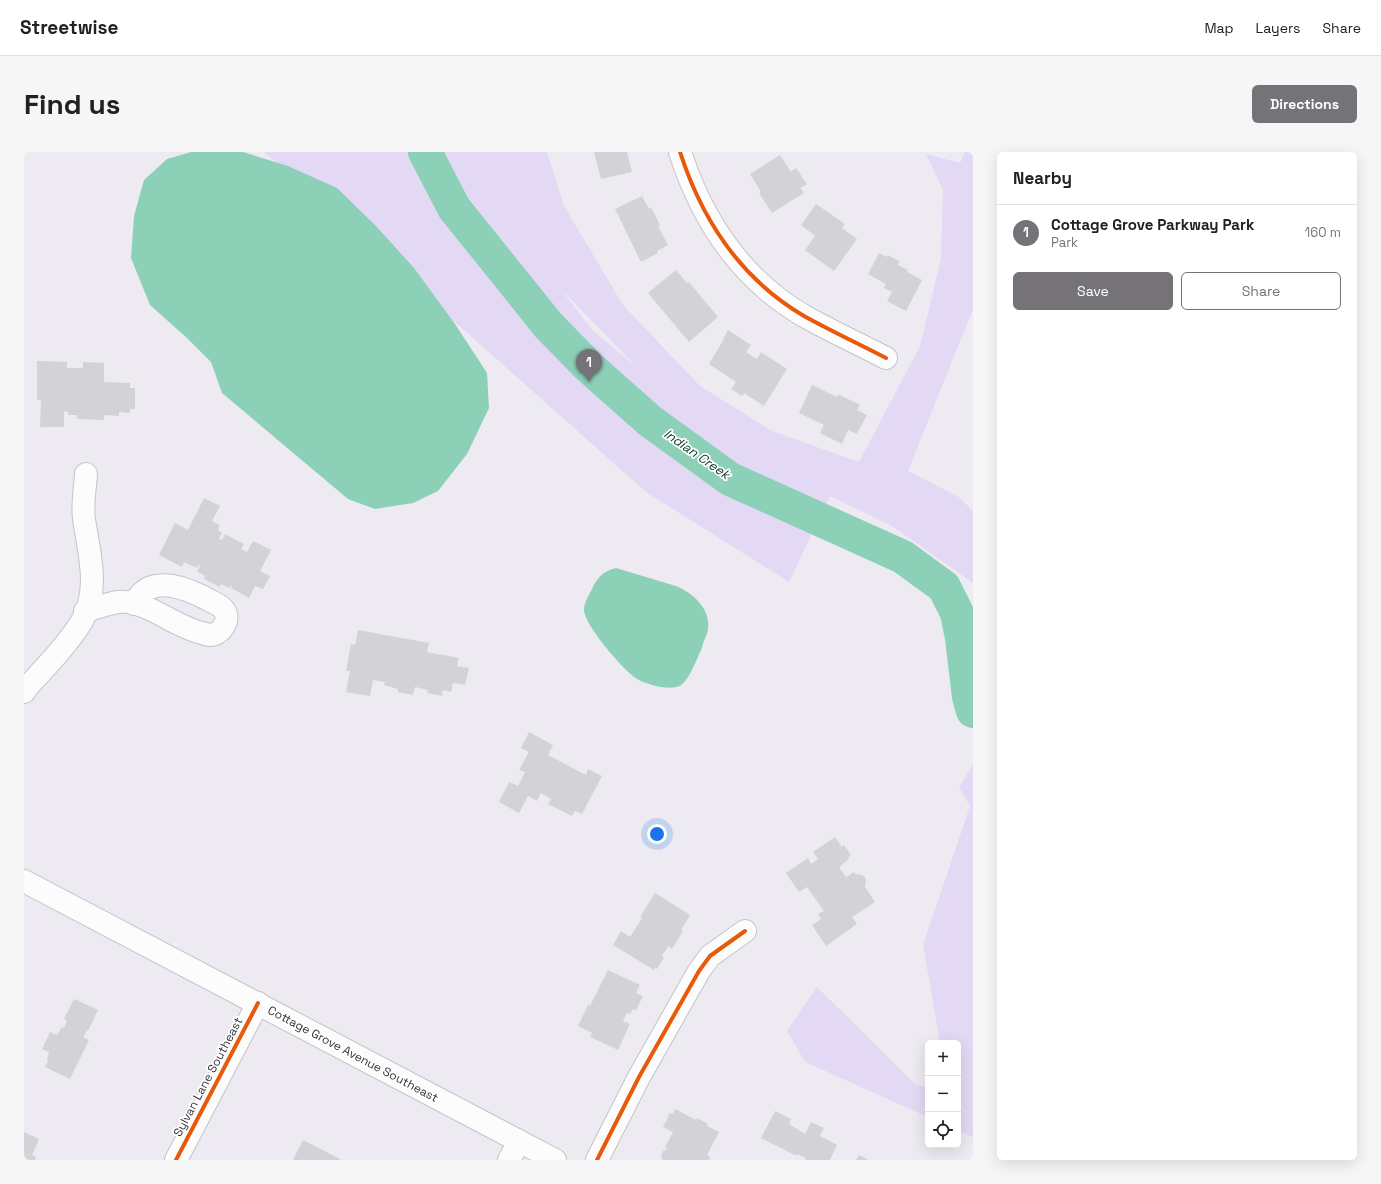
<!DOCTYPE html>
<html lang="en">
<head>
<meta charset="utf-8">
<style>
	body { margin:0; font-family:"Space Grotesk",sans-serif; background:#f6f6f6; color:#202124 }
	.controls { position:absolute; right:12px; bottom:12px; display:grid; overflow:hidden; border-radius:6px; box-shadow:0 4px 16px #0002 }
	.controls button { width:36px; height:36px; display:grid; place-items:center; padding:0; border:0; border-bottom:1px solid #e0e0e0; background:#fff; color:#202124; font:20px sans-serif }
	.you { position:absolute; left:633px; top:682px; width:14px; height:14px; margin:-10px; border:3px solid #fff; border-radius:50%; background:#1a73e8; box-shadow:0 0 0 6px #1a73e833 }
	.badge { display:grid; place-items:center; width:26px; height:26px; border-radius:50%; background:#757378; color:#fff; font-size:13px; font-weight:700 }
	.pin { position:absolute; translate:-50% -33px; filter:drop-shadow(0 1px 2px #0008) }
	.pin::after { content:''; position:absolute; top:21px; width:14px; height:12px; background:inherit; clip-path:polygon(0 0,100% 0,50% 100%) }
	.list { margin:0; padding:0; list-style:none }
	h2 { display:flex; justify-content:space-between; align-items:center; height:52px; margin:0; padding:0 16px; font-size:17px }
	h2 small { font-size:13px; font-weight:400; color:#757577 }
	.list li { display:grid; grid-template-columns:26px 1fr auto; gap:12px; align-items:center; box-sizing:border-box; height:56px; padding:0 16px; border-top:1px solid #e0e0e0 }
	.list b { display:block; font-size:15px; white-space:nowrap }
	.list p { margin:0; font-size:13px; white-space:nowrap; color:#757577 }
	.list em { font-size:13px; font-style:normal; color:#757577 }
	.actions { display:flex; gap:8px; padding:12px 16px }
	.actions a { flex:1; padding:9px 0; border:1px solid #757378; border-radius:6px; text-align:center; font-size:14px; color:#757378 }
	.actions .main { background:#757378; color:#fff }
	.icon { flex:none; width:22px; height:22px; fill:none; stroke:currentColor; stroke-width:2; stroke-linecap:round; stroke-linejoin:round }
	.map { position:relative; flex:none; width:949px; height:1008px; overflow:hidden; border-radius:6px }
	header { display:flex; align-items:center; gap:24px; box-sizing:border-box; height:56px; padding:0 20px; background:#fff; border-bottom:1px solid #e0e0e0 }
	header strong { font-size:19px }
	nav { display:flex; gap:22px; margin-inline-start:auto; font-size:14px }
	.intro { display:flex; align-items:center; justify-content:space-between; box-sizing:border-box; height:96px; padding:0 24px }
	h1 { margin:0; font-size:28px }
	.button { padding:10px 18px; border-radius:6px; background:#757378; color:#fff; font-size:14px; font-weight:700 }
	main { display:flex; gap:24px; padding:0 24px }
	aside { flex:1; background:#fff; border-radius:6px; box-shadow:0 4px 16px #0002 }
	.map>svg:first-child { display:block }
	.green { fill:#e3d9f4; fill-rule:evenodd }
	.water { fill:#8cd0b8 }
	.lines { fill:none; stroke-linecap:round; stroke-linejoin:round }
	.river { stroke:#8cd0b8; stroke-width:34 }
	.building { fill:#d3d2d7 }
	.minor-casing { stroke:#c5c3c8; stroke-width:24 }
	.major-casing { stroke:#c5c3c8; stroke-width:24 }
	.minor { stroke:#fcfcfd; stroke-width:22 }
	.major { stroke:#fcfcfd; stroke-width:22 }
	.cycleway-casing { stroke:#fff; stroke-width:6 }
	.cycleway { stroke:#e8590c; stroke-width:4 }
	.labels { text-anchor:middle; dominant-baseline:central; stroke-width:3.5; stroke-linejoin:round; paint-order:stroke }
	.street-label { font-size:12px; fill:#343337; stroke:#fff }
	.water-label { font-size:13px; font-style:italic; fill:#103b2c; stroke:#fff }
</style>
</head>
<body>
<header>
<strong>Streetwise</strong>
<nav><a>Map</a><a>Layers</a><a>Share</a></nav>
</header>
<div class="intro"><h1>Find us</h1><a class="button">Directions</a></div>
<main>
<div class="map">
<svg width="949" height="1008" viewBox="0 0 949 1008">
	<rect width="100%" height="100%" fill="#edebf1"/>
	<!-- green -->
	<path class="green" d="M240,0H523L540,54L599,153L676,234L748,279L835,310L896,194L917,107L919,38L902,2L936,11L941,0H949V157L884,319L935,345L949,359V431L868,374L806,344L765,430L622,340ZM536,136L612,214L569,179Z
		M949,613V985L934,979V891H916L899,793L946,654L935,635Z
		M793,835L893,934H904V965L781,910L763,879Z"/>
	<!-- water -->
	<path class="water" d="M167,0H219L264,14L313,36L352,74L390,116L431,172L463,221L465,256L443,302L414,339L389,351L351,357L324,347L198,241L187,210L163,186L126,153L107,106L110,64L120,28L143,7Z
		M592,416L652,434C669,441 687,457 684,477C683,484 679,489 678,496C673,506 666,527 657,533C647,540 622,532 613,527C600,519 559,472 560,457C560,451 565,443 568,437C573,426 579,419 592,416Z"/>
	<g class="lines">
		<!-- river -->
		<path class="river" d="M401,0L430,56L524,173L565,215L626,269L706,327L879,405L920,435L933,461L938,486L945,545L949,559"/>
	</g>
	<!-- building -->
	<path class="building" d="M570,0H603L608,20L577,27Z
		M756,3L767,20L772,16L783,32L776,36L780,41L748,61L735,41L737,40L726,22Z
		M618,44L625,57L627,55L636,73L634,74L644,93L633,99L634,101L617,110L591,57Z
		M792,52L821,72L818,76L833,87L810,119L781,98L791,84L777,73Z
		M855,101L863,105L864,103L875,109L874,113L884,118L883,120L898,128L882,159L863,149L868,140L860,136L862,132L844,122Z
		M652,118L663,131L665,130L694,165L665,190L624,141Z
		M704,178L727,193L722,200L733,207L737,200L763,217L740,254L720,241L718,244L707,237L712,230L685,212L700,187H699Z
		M13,209L43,210V216H59V210L80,211V230L106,231V236H111V257H106V261L95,260V264L80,263V268L53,267V263H44V260L40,259V275H16L17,248H13Z
		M788,233L813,245L814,242L836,253L833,258L843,263L833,282L824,278L818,292L796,281L800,273L775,261Z
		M180,346L196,354L188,369L196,373L194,378L198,381L195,387L198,388L201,382L220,392L217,397L223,400L229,389L247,398L236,419L246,424L239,437L231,434L225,446L207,436L208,434H207L205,436L197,432L196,435L180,427L181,424L173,419L176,414L174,413L173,416L160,410L158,415L135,403L151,371L164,378Z
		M334,478L405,491L403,500L435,506L433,514L445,516L441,533L429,531L427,540L419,538L418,544L403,541L404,538L391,535L389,543L374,540V537L360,533L361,530L349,528L346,544L322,540L326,519H322L327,492L331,493Z
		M505,580L529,593L524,603L562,623L564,617L578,624L558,662L551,659L548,664L524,652L527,647L517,641L513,649L504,644L495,661L475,650L485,630L494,634L501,620L495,618L505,600L497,596Z
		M811,685L818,695L820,693L827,703L824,706L825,707L815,715L822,725L830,720L832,723L834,722L840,724L842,728L841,735L851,750L828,765L833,772L802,794L788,773L797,767L794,762L800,759L783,735L775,740L762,721L784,706L787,712L794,707L789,700Z
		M631,741L666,763L657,778L659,779L648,797L644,794L638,804L640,806L633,817L631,816L630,818L589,793L597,779L606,785L618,766L616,765Z
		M584,818L616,833L612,841L619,844L612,858L609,857L606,862L603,861L599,869L606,872L594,898L566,885L568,881L554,874L564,853L566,854Z
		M50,847L74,858L64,879L63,878L59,885L65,888L46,927L21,915L24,909L23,908L25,900L18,897L26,880L33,883L38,875L40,876L43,869L40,867Z
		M651,957L672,968L673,966L684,972L683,974L695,980L683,1003L686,1005L685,1008H638L637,1004L639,999L644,997L641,995L649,980L639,975L646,961L649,962Z
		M751,959L767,967L765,972L781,982L787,970L800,976L796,984L813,993L806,1008H781L782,1006L773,1002V1004L737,986Z
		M0,980L15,987L8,1003L12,1005L11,1008H0Z
		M279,988L316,1007V1008H269Z
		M835,1003L845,1008H832Z"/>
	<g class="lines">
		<defs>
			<path id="minor" d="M656,0C678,68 717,127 780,164C807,179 835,192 862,206
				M61,459C74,456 90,448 103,450C130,454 152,475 178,481C181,482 185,483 187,483C198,482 207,467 200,458C197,453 190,451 185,448C162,436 126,420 110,452
				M0,540C5,532 12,526 18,519C32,504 47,487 58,469C76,437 65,401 60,367C58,353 61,336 62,322
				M152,1008L234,851
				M485,1008L495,989
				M573,1008L615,925L675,819L686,804L721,779"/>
			<path id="major" d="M0,729L531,1008"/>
		</defs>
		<!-- minor casing -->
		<use href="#minor" class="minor-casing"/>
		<!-- major casing -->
		<use href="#major" class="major-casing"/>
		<!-- minor -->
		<use href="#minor" class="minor"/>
		<!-- major -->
		<use href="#major" class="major"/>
		<defs>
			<path id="cycleway" d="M656,0C678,68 717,127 780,164C807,179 835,192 862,206
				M152,1008L234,851
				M573,1008L615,925L675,819L686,804L721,779"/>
		</defs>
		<!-- cycleway casing -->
		<use href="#cycleway" class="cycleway-casing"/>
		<!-- cycleway -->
		<use href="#cycleway" class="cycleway"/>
	</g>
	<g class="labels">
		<!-- street labels -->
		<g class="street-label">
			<text transform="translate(329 902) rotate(28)">Cottage Grove Avenue Southeast</text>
			<text transform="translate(184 925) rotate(-62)">Sylvan Lane Southeast</text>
		</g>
		<!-- water labels -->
		<g class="water-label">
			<text transform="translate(673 302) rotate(35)">Indian Creek</text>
		</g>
	</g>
</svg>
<div class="controls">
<button>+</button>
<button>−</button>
<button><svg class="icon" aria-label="locate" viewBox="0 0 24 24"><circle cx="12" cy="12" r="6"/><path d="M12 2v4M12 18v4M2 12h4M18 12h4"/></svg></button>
</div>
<div class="you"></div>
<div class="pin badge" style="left:565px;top:230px">1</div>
</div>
<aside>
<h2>Nearby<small></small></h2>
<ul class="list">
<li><span class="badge">1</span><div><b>Cottage Grove Parkway Park</b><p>Park</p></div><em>160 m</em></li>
</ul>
<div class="actions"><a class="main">Save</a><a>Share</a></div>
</aside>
</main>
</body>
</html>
